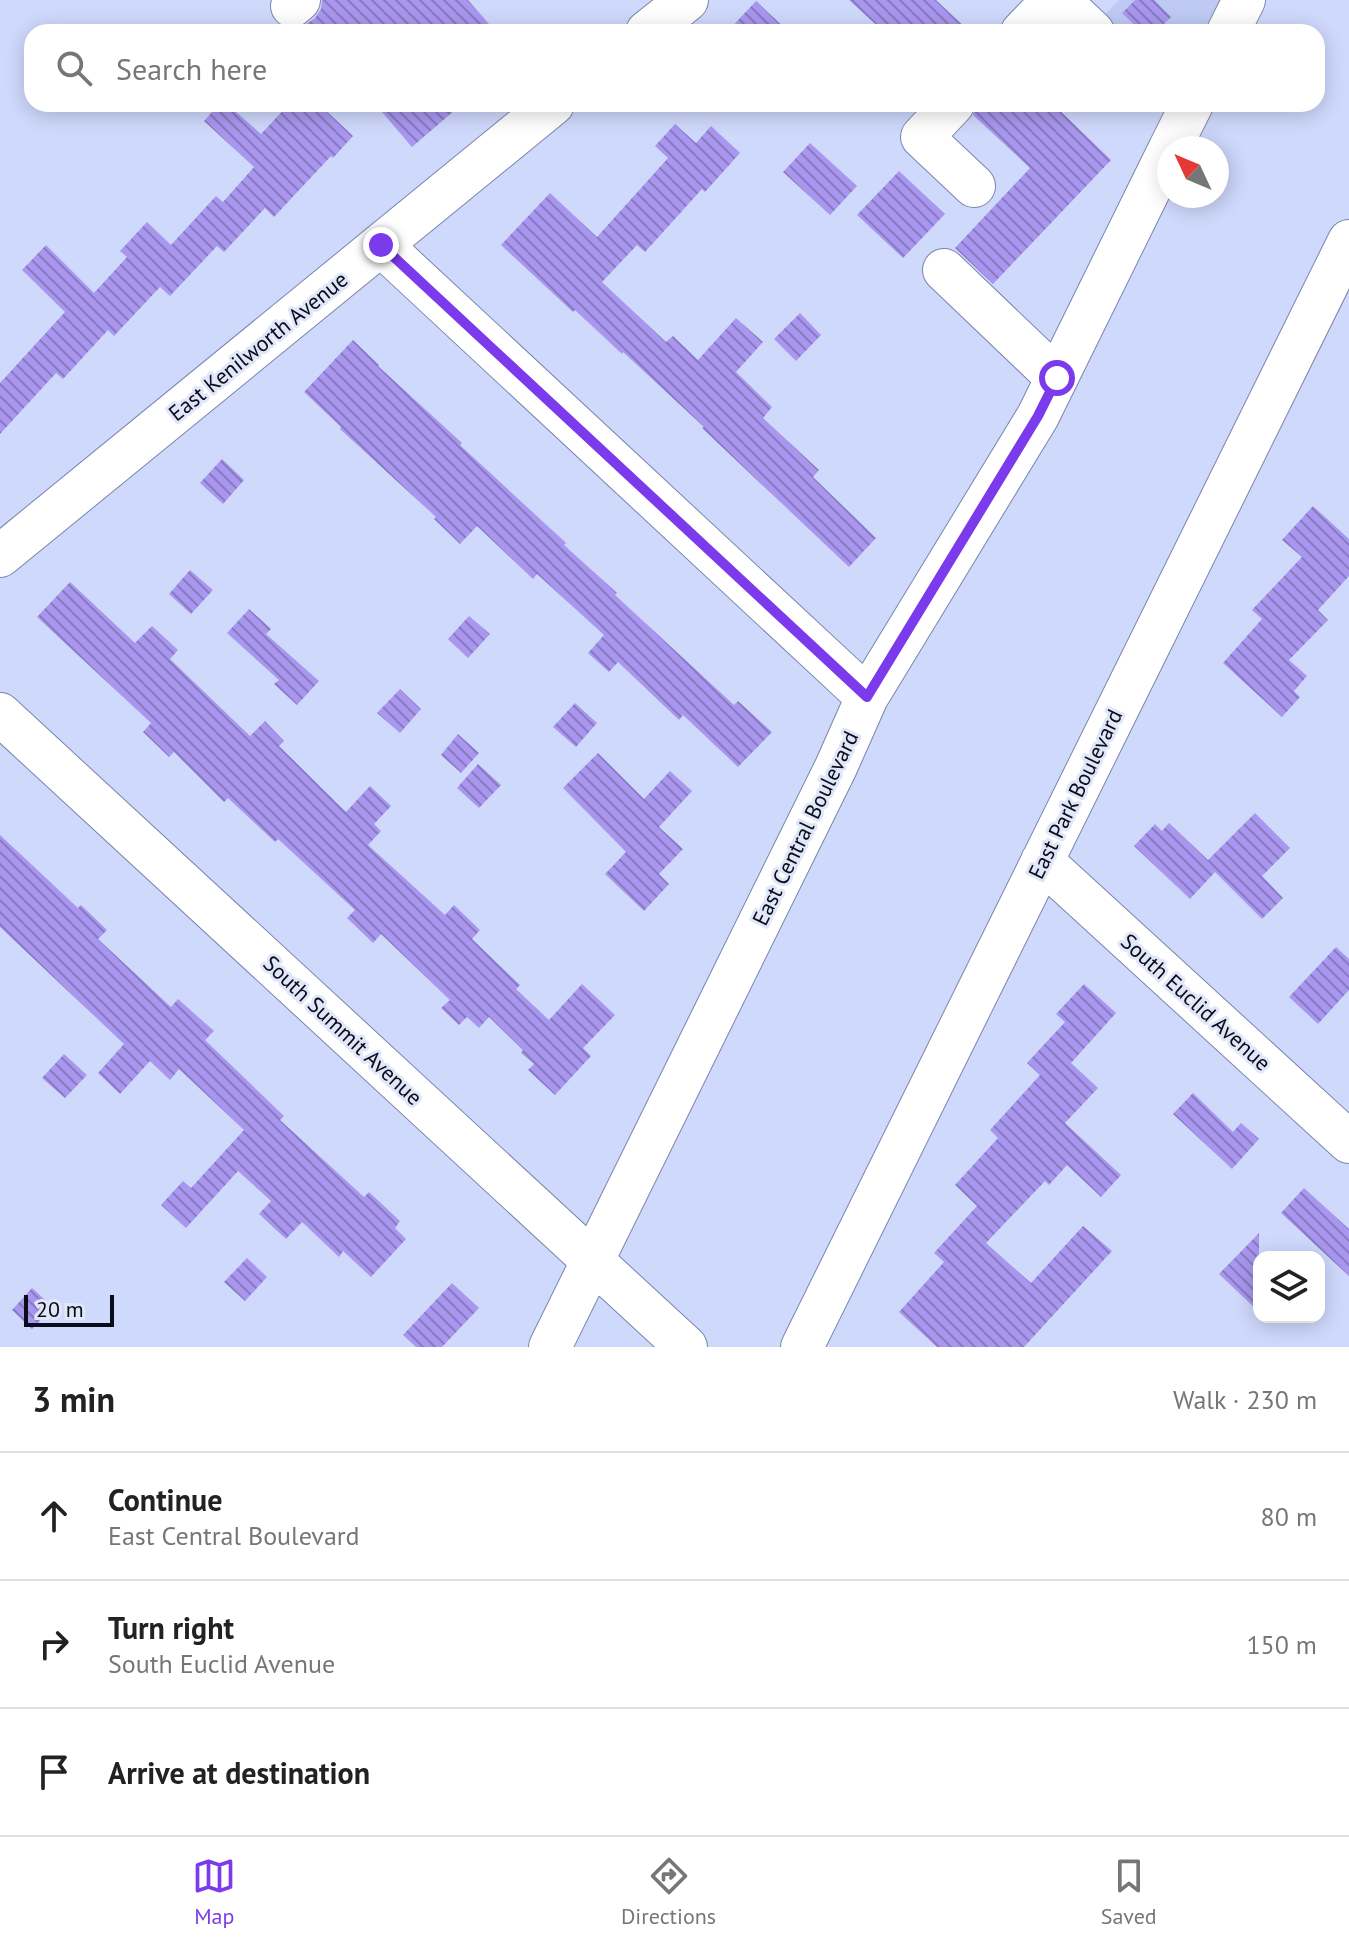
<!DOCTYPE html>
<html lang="en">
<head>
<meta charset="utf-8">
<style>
	body { margin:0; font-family:"PT Sans",sans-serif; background:#f2f2f2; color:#222 }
	.controls { position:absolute; right:24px; bottom:24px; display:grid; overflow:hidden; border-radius:16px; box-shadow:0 4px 20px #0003 }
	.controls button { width:72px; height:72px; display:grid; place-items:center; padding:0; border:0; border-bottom:2px solid #e0e0e0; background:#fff; color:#222; font:40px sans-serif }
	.compass { position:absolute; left:1157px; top:136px; width:72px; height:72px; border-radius:50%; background:#fff; box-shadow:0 4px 20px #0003; rotate:314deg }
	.scale { position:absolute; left:24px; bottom:20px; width:90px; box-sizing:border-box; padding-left:8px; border:4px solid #090d1b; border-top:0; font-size:22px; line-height:28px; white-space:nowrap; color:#090d1b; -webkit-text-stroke:6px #e1e7f9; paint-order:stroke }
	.stop { position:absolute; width:24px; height:24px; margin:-18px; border:6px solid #7c3aed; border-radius:50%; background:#fff }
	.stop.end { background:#7c3aed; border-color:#fff; box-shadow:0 2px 8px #0008 }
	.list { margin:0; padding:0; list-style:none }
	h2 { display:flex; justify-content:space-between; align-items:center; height:104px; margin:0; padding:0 32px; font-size:34px }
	h2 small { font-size:26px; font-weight:400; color:#767676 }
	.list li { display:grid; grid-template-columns:52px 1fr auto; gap:24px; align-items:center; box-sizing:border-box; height:128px; padding:0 32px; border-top:2px solid #e0e0e0 }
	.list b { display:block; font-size:30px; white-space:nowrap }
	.list p { margin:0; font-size:26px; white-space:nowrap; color:#767676 }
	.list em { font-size:26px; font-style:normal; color:#767676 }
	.icon { flex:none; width:44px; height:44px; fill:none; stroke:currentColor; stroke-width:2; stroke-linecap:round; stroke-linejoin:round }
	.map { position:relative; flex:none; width:1349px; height:1347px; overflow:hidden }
	.search { position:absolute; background:#fff; box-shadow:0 4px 20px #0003; left:24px; right:24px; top:24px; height:88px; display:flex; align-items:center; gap:20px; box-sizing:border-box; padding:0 28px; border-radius:24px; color:#767676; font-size:30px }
	.sheet { height:488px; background:#fff }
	nav { display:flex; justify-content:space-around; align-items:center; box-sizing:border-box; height:112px; border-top:2px solid #e0e0e0; background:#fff; font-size:22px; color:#767676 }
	nav a { display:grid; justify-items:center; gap:4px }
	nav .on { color:#7c3aed }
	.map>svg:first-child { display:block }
	.built { fill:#becaf2 }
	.building { fill:url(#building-back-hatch) }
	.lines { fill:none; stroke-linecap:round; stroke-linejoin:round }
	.minor-casing { stroke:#7a85ad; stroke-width:44 }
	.minor { stroke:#fff; stroke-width:42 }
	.route { stroke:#7c3aed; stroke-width:10 }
	.labels { text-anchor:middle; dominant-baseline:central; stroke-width:6; stroke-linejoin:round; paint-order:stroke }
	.street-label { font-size:22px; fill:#090d1b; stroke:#e1e7f9 }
</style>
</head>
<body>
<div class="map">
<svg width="1349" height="1347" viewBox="0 0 1349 1347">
	<defs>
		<pattern id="building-back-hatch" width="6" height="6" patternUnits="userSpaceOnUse" patternTransform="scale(2)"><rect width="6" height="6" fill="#a997ef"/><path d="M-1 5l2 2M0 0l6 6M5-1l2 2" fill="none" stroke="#887ac1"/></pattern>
	</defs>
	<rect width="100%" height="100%" fill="#cfd9fc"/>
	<!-- built -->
	<path class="built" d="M1119,0H1233L1218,32H1103L1095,25Z"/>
	<!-- building -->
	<path class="building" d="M322,0H468L496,32H311L305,25L315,18L321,9Z
		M849,0H936L970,32H884Z
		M1135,0H1154L1171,17L1156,32H1142L1122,13Z
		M756,1L789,32H727Z
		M219,104H227L261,134L289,104H319L353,136L333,158L331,156L274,217L265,208L224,252L217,246L170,296L160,287L114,336L108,330L63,379L56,373L0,434V383L65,312L22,270L46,245L94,293L127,257L120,251L147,222L171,245L216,196L223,202L254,167L204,121Z
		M375,104H462L412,147Z
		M976,104H1053L1111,160L993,284L955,248L1030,168L973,115Z
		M675,124L696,143L711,126L740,153L705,192L702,189L645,252L637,245L602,282L666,342L673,336L698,360L736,318L763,342L736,372L772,407L763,418L819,470L813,477L876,538L849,567L702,428L704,427L623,352L622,354L575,310L573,312L501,245L550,193L597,237L668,158L655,146Z
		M810,143L857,186L830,215L783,172Z
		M899,171L945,214L903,258L857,215Z
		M800,313L821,335L796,361L774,339Z
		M353,340L379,365L378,366L462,443L460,445L566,543L564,545L617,593L615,595L734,705L738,701L772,732L738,767L683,715L679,720L618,662L609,672L588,653L604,635L537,574L533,579L477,526L460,544L434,519L436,517L340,429L341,427L304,392Z
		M222,459L244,480L223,504L200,483Z
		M1313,506L1349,539V576L1318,610L1328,620L1289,660L1307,676L1294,691L1300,697L1282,717L1223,663L1262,619L1252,610L1302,557L1282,540Z
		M190,570L213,590L191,614L169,594Z
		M70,582L135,643L152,626L178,650L170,659L250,736L265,721L284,741L279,746L346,812L370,786L391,806L374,824L381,831L368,845L445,915L454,905L480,930L472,939L520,985L516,989L549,1020L582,984L615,1015L583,1048L591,1056L555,1095L528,1070L534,1064L521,1053L523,1050L489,1017L479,1028L467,1017L459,1025L441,1008L450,1000L381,934L373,943L347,918L355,910L278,839L275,842L228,798L224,802L174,752L169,757L143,732L151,723L37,617Z
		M249,609L271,629L266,634L319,681L297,705L274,684L279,680L227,633Z
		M469,616L490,634L468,658L448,639Z
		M400,689L421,709L400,733L377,713Z
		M575,703L597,723L576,747L553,727Z
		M458,734L479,753L461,773L441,755Z
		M598,753L644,799L670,771L692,791L659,827L683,849L659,874L669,884L644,911L605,874L626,852L563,788Z
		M478,764L501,785L479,808L457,788Z
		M1255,813L1290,848L1262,876L1283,898L1262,919L1215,872L1190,899L1134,846L1155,824L1162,831L1169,823L1208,860Z
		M0,835L78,908L81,905L107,930L98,939L171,1007L178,999L214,1031L205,1040L284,1116L280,1120L364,1197L369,1192L400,1221L395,1228L406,1239L371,1277L343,1251L339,1257L302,1222L286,1239L259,1214L271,1201L238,1171L186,1228L161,1205L183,1181L191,1188L244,1130L179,1069L170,1080L150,1061L120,1094L98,1073L124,1044L0,927Z
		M1336,947L1349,959V990L1318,1024L1289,997Z
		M1084,984L1116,1013L1071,1063L1098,1088L1065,1123L1121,1175L1101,1197L1067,1165L1049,1185L1045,1181L986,1243L1031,1283L1083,1226L1112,1251L1024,1347H937L899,1312L944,1262L934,1253L977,1206L955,1185L998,1138L990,1130L1040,1075L1027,1063L1065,1022L1056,1014Z
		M64,1054L87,1075L65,1098L42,1078Z
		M1193,1093L1233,1132L1241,1123L1259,1139L1232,1169L1173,1114Z
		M1304,1188L1349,1229V1276L1281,1213Z
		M1259,1233V1312L1219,1274Z
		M247,1258L267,1277L245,1301L224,1282Z
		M452,1283L479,1308L442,1347H416L403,1335Z
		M32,1288L53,1307L32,1329L12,1310Z"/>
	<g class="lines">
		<defs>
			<path id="minor" d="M1059,0L1093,32
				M292,6L299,0
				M647,32L687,0
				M1022,32L1053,0
				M1228,32L1244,0
				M953,104L922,137L974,186
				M1170,148L1192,104
				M381,245L867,697
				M944,270L1057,378
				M0,556L553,104
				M0,714L686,1347
				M1042,861L1349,1142
				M550,1347L836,767L867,697L1038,416L1169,150
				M802,1347L1349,241"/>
		</defs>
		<!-- minor casing -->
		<use href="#minor" class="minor-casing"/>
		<!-- minor -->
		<use href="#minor" class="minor"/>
	</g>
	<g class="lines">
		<!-- route -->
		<path class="route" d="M381,245L867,697L1038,416L1057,378"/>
	</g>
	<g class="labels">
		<!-- street labels -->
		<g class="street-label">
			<text transform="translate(258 346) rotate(-39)">East Kenilworth Avenue</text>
			<text transform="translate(1075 794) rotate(-64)">East Park Boulevard</text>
			<text transform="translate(805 828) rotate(-64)">East Central Boulevard</text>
			<text transform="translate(1196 1002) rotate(42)">South Euclid Avenue</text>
			<text transform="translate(343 1030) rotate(43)">South Summit Avenue</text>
		</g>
	</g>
</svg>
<div class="controls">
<button><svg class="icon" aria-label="layers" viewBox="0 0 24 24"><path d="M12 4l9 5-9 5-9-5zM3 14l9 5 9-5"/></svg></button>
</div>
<svg class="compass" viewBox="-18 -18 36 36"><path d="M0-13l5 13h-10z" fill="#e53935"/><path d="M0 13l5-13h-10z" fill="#767676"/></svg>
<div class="scale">20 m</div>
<div class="stop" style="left:1057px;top:378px"></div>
<div class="stop end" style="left:381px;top:245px"></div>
<div class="search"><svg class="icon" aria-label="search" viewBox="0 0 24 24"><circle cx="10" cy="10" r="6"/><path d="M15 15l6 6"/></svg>Search here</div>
</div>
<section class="sheet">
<h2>3 min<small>Walk · 230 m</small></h2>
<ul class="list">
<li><svg class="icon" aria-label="ahead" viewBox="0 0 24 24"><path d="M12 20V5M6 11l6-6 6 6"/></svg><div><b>Continue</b><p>East Central Boulevard</p></div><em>80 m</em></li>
<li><svg class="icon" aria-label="right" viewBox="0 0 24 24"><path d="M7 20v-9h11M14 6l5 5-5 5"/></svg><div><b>Turn right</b><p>South Euclid Avenue</p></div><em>150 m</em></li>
<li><svg class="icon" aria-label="arrive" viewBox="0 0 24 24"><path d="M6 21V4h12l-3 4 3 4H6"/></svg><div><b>Arrive at destination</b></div></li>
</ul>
</section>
<nav>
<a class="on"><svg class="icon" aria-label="map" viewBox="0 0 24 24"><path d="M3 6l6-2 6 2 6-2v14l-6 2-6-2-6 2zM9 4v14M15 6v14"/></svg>Map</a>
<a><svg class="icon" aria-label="directions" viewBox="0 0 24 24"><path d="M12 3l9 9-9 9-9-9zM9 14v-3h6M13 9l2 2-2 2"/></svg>Directions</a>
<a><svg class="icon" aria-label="saved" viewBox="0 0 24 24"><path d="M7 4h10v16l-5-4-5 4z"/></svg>Saved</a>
</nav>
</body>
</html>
